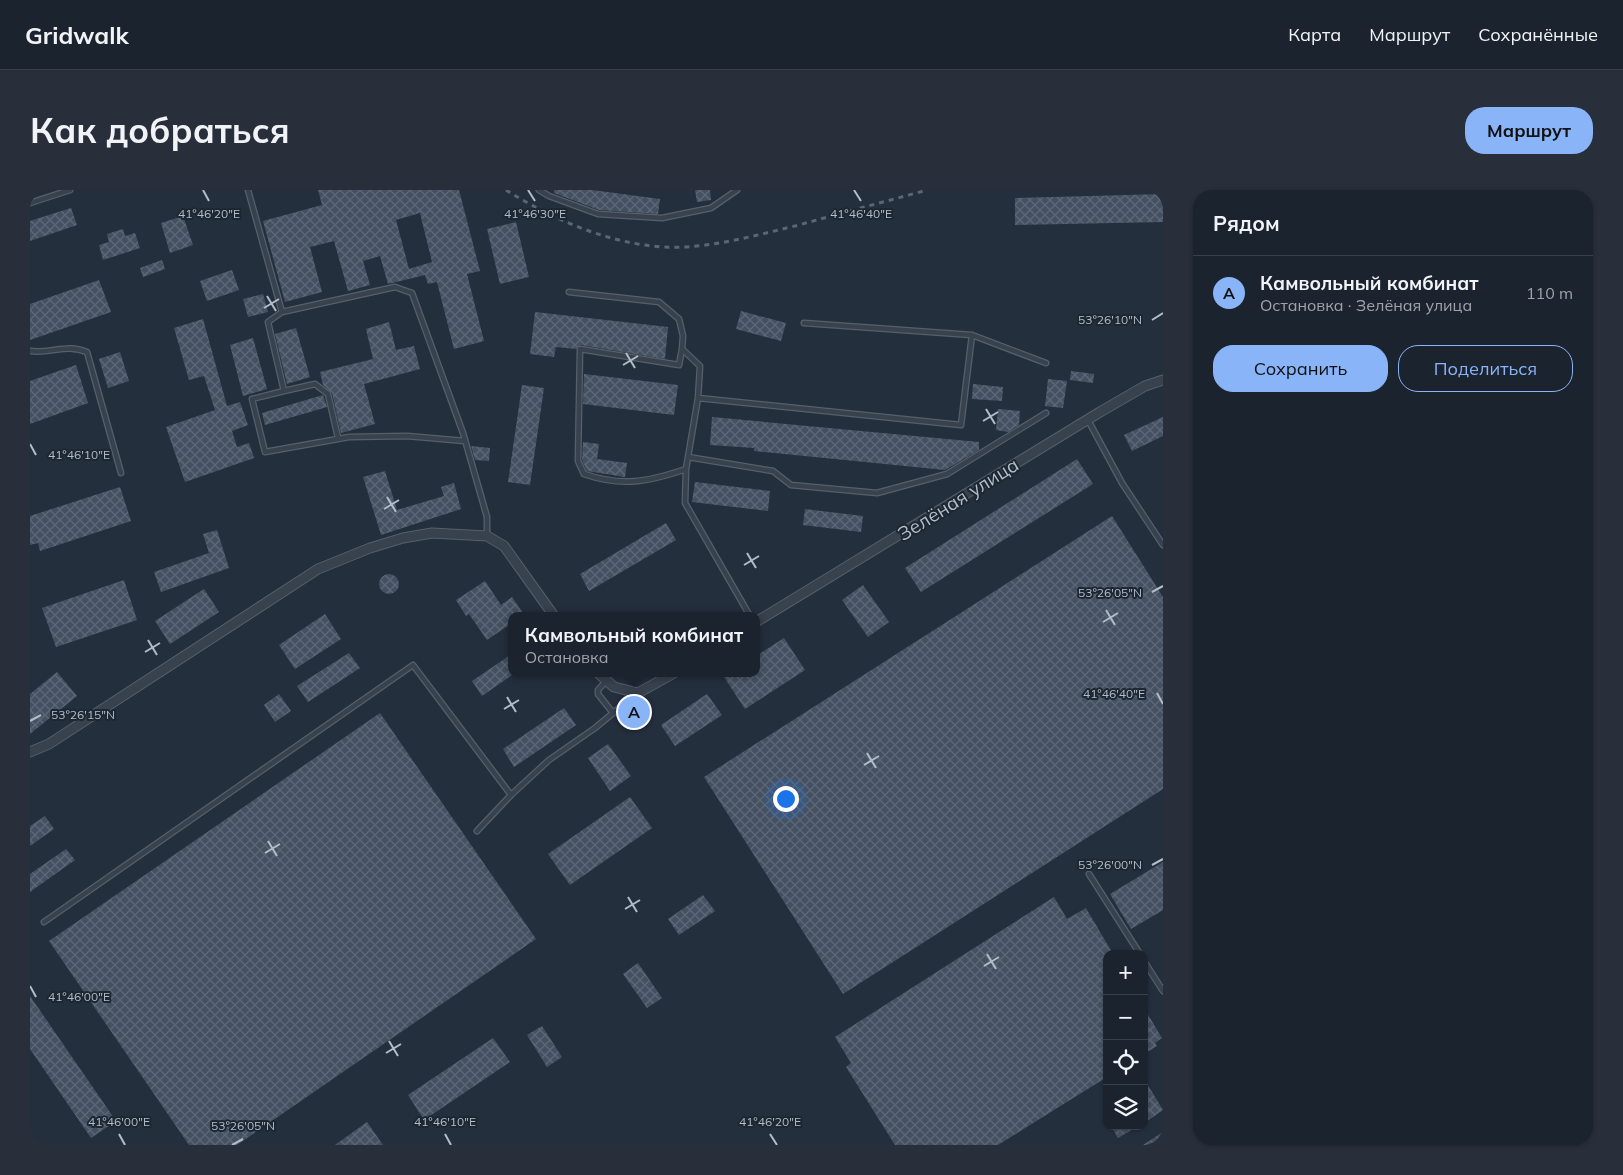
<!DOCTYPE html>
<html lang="ru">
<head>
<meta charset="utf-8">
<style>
	body { margin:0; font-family:Mulish,sans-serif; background:#282f3a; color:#f1f3f6 }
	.controls { position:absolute; right:15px; bottom:15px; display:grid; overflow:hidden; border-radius:10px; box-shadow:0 1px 4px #0004 }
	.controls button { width:45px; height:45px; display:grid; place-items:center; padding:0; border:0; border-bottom:1px solid #39404a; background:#1b232e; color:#f1f3f6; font:25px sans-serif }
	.you { position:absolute; left:755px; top:608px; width:18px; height:18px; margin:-12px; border:4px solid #fff; border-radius:50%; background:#1a73e8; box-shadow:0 0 0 8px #1a73e833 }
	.badge { display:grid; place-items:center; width:32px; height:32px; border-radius:50%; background:#8ab4f8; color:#111; font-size:16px; font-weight:700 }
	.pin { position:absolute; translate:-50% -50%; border:2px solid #fff; box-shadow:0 1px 5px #0006 }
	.popup { position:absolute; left:478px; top:422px; width:252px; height:65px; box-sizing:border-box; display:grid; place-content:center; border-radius:10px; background:#1b232e; filter:drop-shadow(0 1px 4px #0005); font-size:16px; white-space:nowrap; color:#a0a4aa }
	.popup b { font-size:19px; color:#f1f3f6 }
	.popup::after { content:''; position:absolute; left:50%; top:100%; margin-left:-10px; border:10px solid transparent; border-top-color:#1b232e }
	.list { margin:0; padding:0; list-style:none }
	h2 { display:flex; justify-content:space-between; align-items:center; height:65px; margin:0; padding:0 20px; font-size:21px }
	h2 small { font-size:16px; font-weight:400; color:#a0a4aa }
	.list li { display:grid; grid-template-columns:32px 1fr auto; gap:15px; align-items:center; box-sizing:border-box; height:75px; padding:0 20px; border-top:1px solid #39404a }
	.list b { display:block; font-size:19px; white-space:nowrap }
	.list p { margin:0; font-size:16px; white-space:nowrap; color:#a0a4aa }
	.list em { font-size:16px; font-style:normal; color:#a0a4aa }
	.actions { display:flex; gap:10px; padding:15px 20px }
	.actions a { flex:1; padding:11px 0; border:1px solid #8ab4f8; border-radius:20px; text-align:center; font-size:18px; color:#8ab4f8 }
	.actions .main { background:#8ab4f8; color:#111 }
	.icon { flex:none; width:28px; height:28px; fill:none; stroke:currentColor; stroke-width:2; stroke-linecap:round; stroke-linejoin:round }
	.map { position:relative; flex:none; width:1133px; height:955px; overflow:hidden; border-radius:20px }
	header { display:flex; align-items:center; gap:30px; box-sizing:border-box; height:70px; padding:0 25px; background:#1b232e; border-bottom:1px solid #39404a }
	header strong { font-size:24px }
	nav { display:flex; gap:28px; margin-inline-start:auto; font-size:18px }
	.intro { display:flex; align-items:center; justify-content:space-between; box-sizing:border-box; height:120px; padding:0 30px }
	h1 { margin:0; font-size:35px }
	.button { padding:12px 22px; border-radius:20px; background:#8ab4f8; color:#111; font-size:18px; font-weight:700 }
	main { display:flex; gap:30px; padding:0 30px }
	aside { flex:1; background:#1b232e; border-radius:20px; box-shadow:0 1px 4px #0004 }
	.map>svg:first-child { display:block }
	.building { fill:url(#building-cross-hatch); fill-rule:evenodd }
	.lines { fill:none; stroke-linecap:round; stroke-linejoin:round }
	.lane-casing { stroke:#565f6c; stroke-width:7 }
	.street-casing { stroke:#565f6c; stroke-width:11 }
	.lane { stroke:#38414e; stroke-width:4.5 }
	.street { stroke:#38414e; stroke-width:9 }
	.rail { stroke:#5a6575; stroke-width:3; stroke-dasharray:5 5; stroke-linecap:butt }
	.ticks { fill:none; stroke:#b4bcc9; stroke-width:2 }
	.labels { text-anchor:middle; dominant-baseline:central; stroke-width:4; stroke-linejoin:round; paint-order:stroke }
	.street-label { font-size:19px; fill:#b4bcc9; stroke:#1d2633 }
	.ticks-label { font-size:12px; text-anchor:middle; fill:#b4bcc9; stroke:#1d2633; stroke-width:4; stroke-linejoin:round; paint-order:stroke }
</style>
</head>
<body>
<header>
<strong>Gridwalk</strong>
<nav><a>Карта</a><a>Маршрут</a><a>Сохранённые</a></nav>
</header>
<div class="intro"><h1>Как добраться</h1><a class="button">Маршрут</a></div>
<main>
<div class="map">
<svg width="1133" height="955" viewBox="0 0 1133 955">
	<defs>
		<pattern id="building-cross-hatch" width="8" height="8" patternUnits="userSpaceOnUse" patternTransform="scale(1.25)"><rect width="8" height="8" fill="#455162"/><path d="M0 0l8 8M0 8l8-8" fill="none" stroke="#5d6877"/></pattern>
	</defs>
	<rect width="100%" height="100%" fill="#242f3e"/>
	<!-- building -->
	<path class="building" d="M288,0H429L450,81L437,84L454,151L424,159L407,92L398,94L395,85L358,94L350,66L333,71L340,95L318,101L304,51L280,57L292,102L255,112L233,31L292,15ZM390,23L402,72L379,79L366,30Z
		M524,0H562L630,9L628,24L569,20L524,3Z
		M665,0H680L681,10L667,12Z
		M1133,4V32L985,35V8Z
		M41,18L47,35L0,51V31Z
		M153,26L163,55L140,63L131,33Z
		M486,32L499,87L470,94L457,39Z
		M93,39L95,46L105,43L110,58L73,70L69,55L79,52L77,44Z
		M132,70L135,79L113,87L110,78Z
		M202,80L209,100L177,111L170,91Z
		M69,90L81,122L0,150V114Z
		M233,104L238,122L218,127L213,109Z
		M711,121L756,133L751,151L706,139Z
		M505,122L638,137L635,169L551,155L546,159L526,157L524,167L500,164Z
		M173,129L197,216L210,212L218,235L202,241L207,257L219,253L224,268L155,292L136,237L185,220L174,186L159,190L144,138Z
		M359,132L366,160L384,156L390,179L334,194L345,234L311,243L302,203L293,195L290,182L343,169L336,139Z
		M266,138L280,187L257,194L245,144Z
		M223,148L237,199L213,206L200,155Z
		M90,162L99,191L78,198L69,169Z
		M46,175L58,213L0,234V191Z
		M1041,181L1064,184L1063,193L1040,190Z
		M554,184L648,195L644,225L553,214Z
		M1018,189L1037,191L1033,218L1015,216Z
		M943,194L973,197L972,211L942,209Z
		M492,195L514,198L500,295L478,292Z
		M293,205L297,217L235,235L232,223Z
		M968,219L990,221L989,235L978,242L966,240Z
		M682,227L949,252V260L915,280L724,261V258L680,255Z
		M1133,227V246L1102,261L1094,245Z
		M553,252L569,254L567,269L597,273L595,287L557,281L552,270Z
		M441,256L460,258L459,271L445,270Z
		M1047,269L1063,294L891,402L875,378Z
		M355,281L367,320L414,306L411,297L424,293L431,319L351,345L333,287Z
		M665,292L740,301L738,321L662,312Z
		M90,297L101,331L10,361L8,353L0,355V326Z
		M775,319L833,326L831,342L773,335Z
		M1082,326L1133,407V599L813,804L674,587Z
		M636,333L646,350L559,401L550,384Z
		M187,340L199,378L131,402L124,382L179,363L173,344Z
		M349 394a10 10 0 1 1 20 0a10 10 0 1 1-20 0Z
		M94,390L107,430L26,457L12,418Z
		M455,391L471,415L482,407L495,426H482V433L457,450L439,424L436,426L426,410Z
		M833,395L859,432L838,447L812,410Z
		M174,399L189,422L140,454L125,431Z
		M295,424L311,449L265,479L249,455Z
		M754,448L775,480L715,519L694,487L700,483H726V466Z
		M319,463L330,478L278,512L267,496Z
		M482,464V485L452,506L442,491Z
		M27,482L47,506L0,544V504Z
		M249,504L261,521L245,532L234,515Z
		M677,504L692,525L645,556L631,535Z
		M534,518L546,535L484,577L473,559Z
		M350,523L506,749L207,955H159L19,751Z
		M578,554L601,586L580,601L558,568Z
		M600,607L622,638L540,695L518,664Z
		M15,626L24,639L0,656V636Z
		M36,659L45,670L0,702V684Z
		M1133,672V720L1101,739L1080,704Z
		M673,705L685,721L649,745L638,729Z
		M1024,707L1037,729L1056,718L1083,764H1077V887L968,955H865L816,877L821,873L805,847Z
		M608,773L632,808L617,818L593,784Z
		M0,806L86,931L61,948L0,859Z
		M1114,818L1132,848L1125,853L1127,856L1114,864Z
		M512,836L532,867L517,877L497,845Z
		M463,848L480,872L394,930L378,905Z
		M1114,889L1133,920L1114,933Z
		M337,932L353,955H305Z
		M1081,936H1108L1088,948Z
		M1133,942V955H1113Z"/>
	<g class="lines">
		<defs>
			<path id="lane" d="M218,0L252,122L365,97L382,103L433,243L457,327V346
				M509,0L519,6L568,24L632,28L681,18L707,0
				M0,13L40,0
				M539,102L629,112L649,129L653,146L652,159L670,176L668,208L656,279L655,313L720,426
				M252,122L238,132L254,201L222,209L235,262L319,247L377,246L435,251
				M774,133L942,145
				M652,159L649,175L550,159L548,271L554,284C592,297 618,292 656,279
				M0,161C22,164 36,153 57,162L91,283
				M254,201L285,194L298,204L308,248
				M668,208L931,235L942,145L1016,173
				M1058,230L1092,293L1133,355
				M658,267L743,281L761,295L847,303L917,284L1016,223
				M576,491L568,500V504L583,523
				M447,641L481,605L519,570L565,538L606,504
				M1059,684L1110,764
				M14,732L383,475L481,605
				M1114,771L1133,801"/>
			<path id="street" d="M726,432L1070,222L1115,196L1133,190
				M568,483L584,497L608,503L644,483
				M0,562L19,554L288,379L340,358L373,348L402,343L457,346L474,356L524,426"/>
		</defs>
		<!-- lane casing -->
		<use href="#lane" class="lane-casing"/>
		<!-- street casing -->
		<use href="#street" class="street-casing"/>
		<!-- lane -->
		<use href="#lane" class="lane"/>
		<!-- street -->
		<use href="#street" class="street"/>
		<!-- rail -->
		<path class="rail" d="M476,0C527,32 592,60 654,57C693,55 731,44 769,35C811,23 854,12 897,0"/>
	</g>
	<!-- ticks -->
	<path class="ticks" d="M173,0L179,11M498,0L505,11M824,0L831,11M237,106L246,121M234,118L249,109M1122,130L1133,123M596,163L605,178M593,175L608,166M956,219L965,234M953,231L968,222M0,254L6,265M357,307L366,322M354,319L369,310M717,363L726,378M714,375L729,366M1122,402L1133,396M1076,420L1085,435M1073,432L1088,423M118,450L127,465M115,462L130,453M1127,503L1133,514M477,507L486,522M474,519L489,510M0,531L11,525M837,563L846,578M834,575L849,566M238,651L247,666M235,663L250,654M1122,675L1133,669M598,707L607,722M595,719L610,710M957,764L966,779M954,776L969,767M0,796L6,807M359,851L368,866M356,863L371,854M89,944L95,955M415,944L421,955M740,944L747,955M202,955L213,949"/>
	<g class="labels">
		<!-- street labels -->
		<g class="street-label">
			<text transform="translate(928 309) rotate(-32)">Зелёная улица</text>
		</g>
	</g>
	<g class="ticks-label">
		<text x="179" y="28">41°46'20"E</text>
		<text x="505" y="28">41°46'30"E</text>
		<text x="831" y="28">41°46'40"E</text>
		<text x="1080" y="134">53°26'10"N</text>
		<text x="49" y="269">41°46'10"E</text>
		<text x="1080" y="407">53°26'05"N</text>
		<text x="1084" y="508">41°46'40"E</text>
		<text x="53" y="529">53°26'15"N</text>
		<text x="1080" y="679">53°26'00"N</text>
		<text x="49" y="811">41°46'00"E</text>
		<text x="89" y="936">41°46'00"E</text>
		<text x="415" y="936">41°46'10"E</text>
		<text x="740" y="936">41°46'20"E</text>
		<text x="213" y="940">53°26'05"N</text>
	</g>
</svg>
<div class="controls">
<button>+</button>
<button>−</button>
<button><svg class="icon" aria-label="locate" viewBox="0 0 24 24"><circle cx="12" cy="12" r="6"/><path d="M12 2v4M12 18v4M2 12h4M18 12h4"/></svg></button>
<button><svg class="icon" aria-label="layers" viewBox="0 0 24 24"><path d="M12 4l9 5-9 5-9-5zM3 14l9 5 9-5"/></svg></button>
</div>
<div class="you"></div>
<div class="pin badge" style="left:604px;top:522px">A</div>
<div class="popup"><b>Камвольный комбинат</b>Остановка</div>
</div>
<aside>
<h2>Рядом<small></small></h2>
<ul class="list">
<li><span class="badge">A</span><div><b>Камвольный комбинат</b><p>Остановка · Зелёная улица</p></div><em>110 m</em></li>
</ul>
<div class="actions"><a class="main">Сохранить</a><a>Поделиться</a></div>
</aside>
</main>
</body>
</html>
